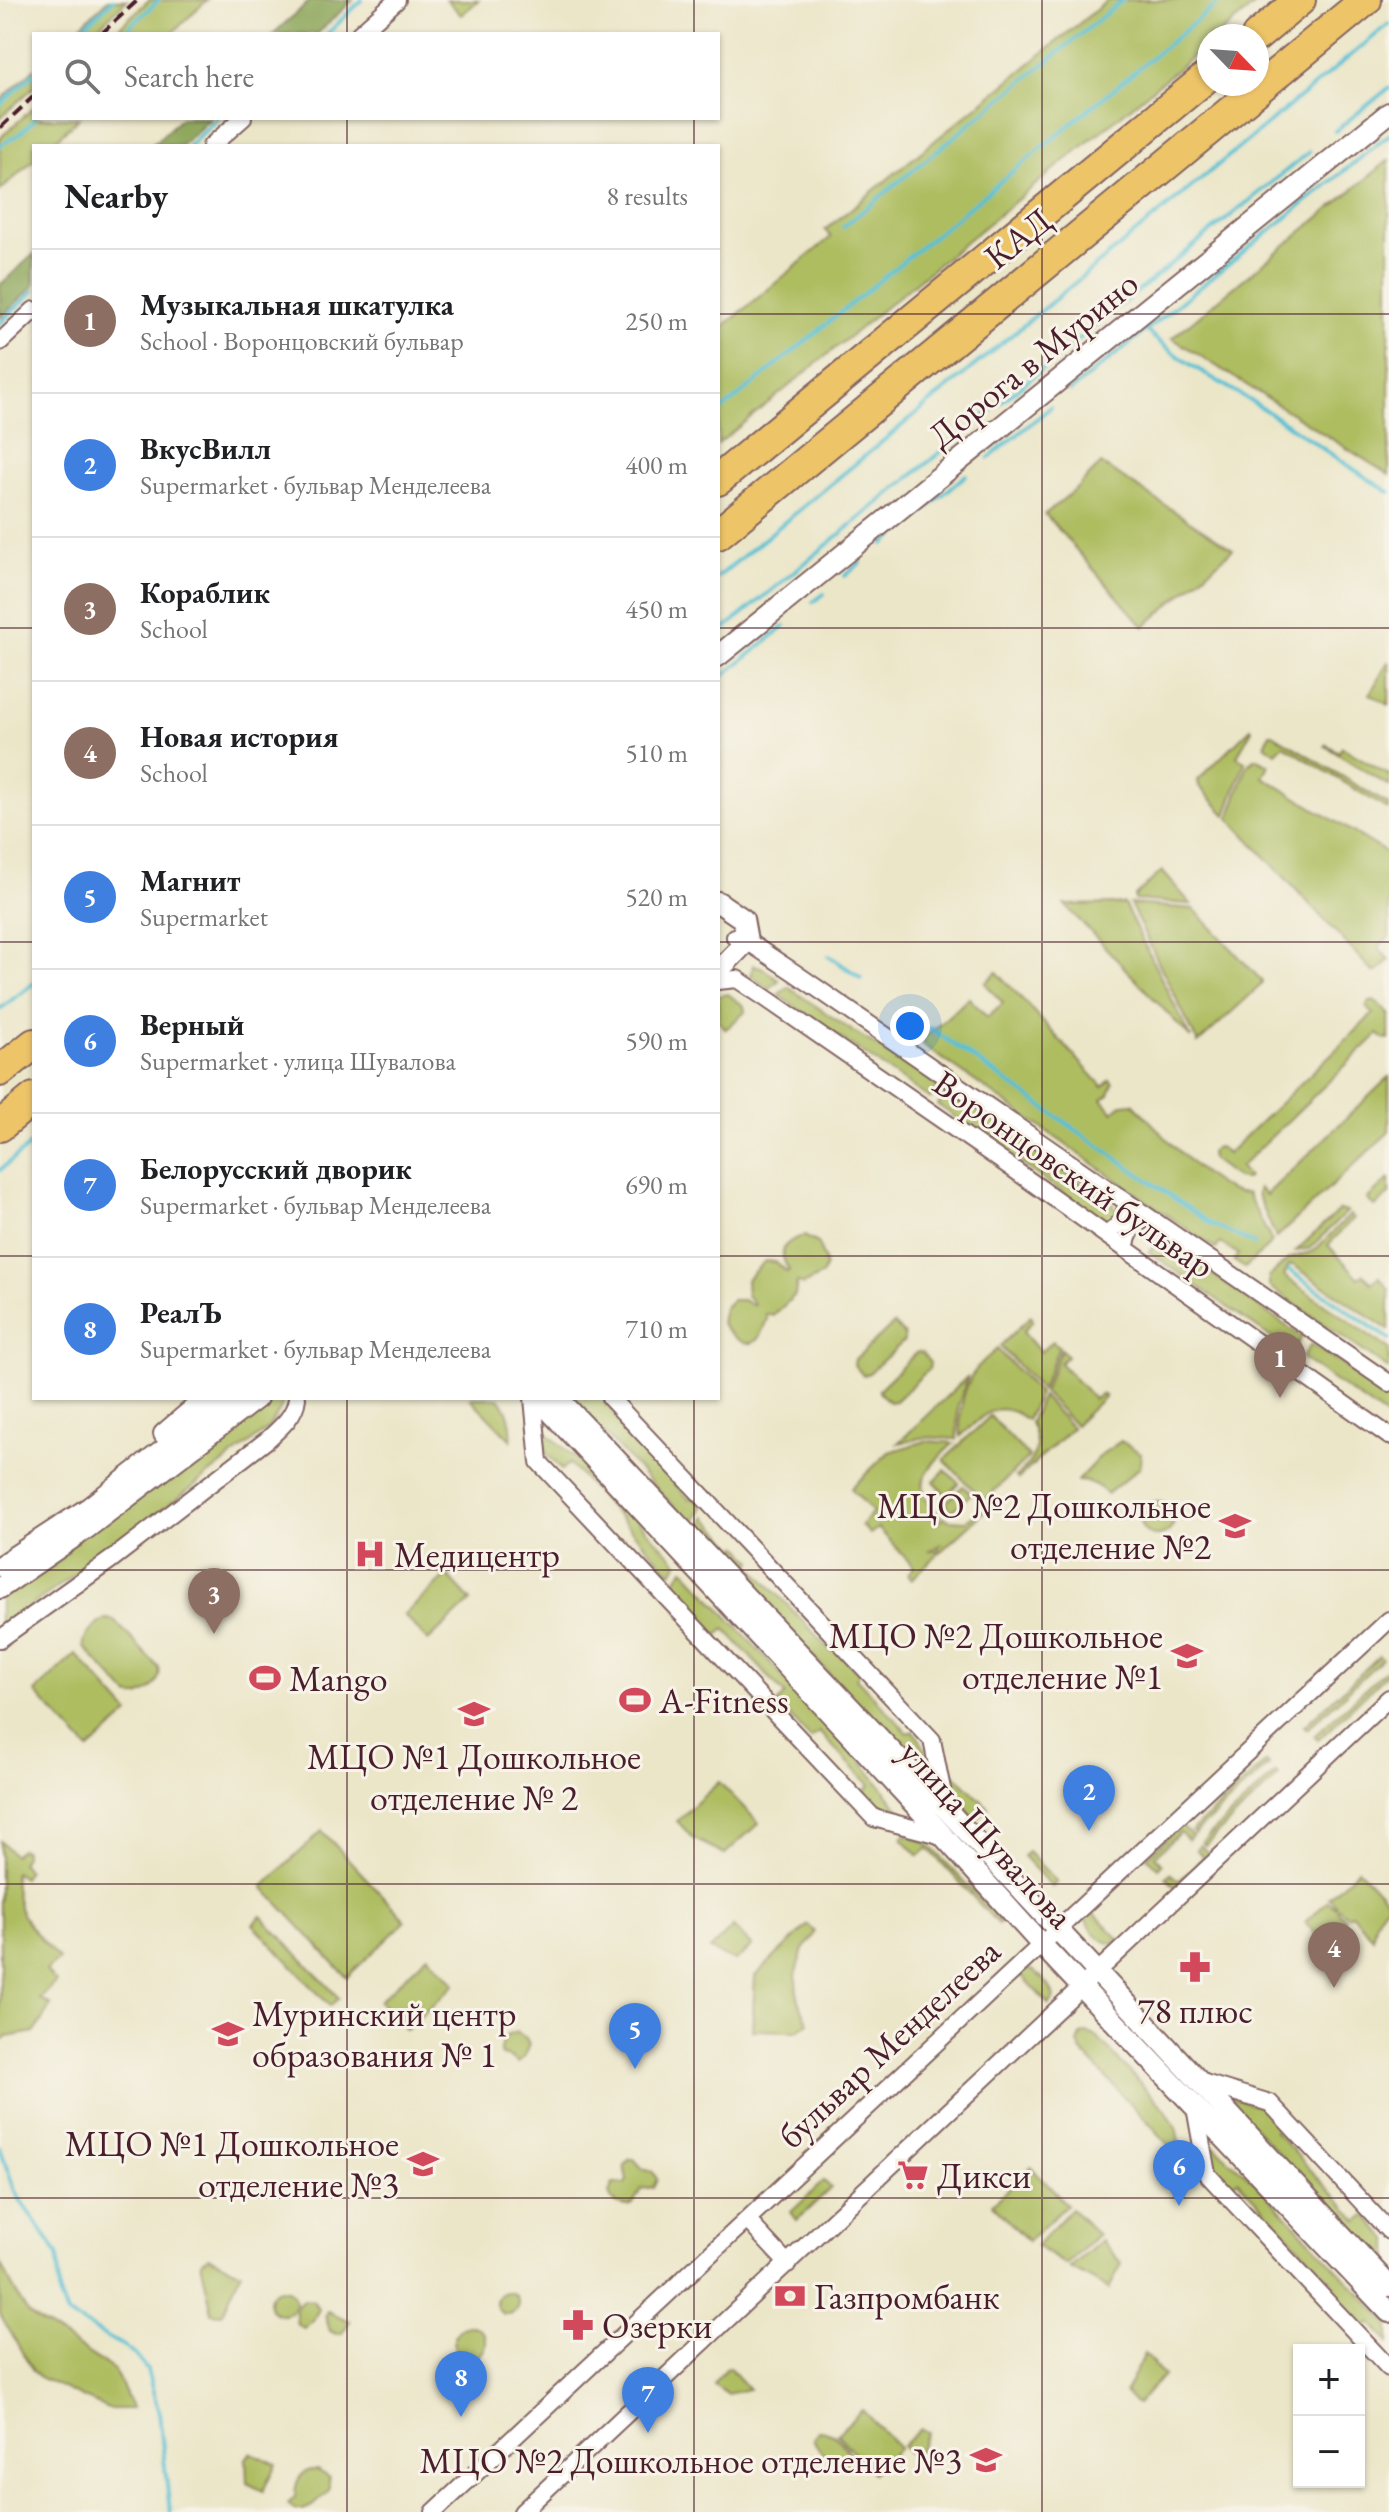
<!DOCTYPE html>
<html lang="en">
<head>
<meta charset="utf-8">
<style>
	body { margin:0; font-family:"EB Garamond",serif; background:#f2f2f2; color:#202124 }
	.controls { position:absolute; right:24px; bottom:24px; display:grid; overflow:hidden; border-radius:0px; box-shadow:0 2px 6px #0004 }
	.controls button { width:72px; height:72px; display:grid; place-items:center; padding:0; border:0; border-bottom:2px solid #e0e0e0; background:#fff; color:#202124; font:40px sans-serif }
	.compass { position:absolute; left:1197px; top:24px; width:72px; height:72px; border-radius:50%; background:#fff; box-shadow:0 2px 6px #0004; rotate:115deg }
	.you { position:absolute; left:910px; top:1026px; width:28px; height:28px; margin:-20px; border:6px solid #fff; border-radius:50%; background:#1a73e8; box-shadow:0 0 0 12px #1a73e833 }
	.badge { display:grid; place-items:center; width:52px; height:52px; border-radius:50%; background:#d1495b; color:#fff; font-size:26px; font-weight:700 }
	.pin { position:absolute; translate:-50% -66px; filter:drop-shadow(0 2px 4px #0008) }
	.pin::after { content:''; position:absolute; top:42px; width:28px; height:24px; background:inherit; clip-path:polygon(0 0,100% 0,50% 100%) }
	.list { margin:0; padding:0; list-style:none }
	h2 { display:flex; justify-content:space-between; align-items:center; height:104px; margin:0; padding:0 32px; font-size:34px }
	h2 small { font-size:26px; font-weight:400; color:#757577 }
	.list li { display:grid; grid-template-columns:52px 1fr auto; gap:24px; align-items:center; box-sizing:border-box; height:144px; padding:0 32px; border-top:2px solid #e0e0e0 }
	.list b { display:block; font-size:30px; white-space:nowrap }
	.list p { margin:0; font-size:26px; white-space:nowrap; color:#757577 }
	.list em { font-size:26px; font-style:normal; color:#757577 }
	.icon { flex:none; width:44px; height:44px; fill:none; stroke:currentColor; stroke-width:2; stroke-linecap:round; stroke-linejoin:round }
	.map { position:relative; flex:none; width:1389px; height:2512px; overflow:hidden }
	.search { position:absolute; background:#fff; box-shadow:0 2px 6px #0004; left:32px; top:32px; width:688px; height:88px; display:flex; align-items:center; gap:20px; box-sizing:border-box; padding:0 28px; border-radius:0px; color:#757577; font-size:30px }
	.panel { position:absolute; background:#fff; box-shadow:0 2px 6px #0004; left:32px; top:144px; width:688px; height:1256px; border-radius:0px }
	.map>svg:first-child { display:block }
	.green { fill:#aebd60; stroke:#7c6e46; stroke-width:2 }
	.forest { fill:#8aa456; stroke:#6a6240; stroke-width:2 }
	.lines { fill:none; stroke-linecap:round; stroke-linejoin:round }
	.stream { stroke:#57c0d3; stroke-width:4 }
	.minor-casing { stroke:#836562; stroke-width:20 }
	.tertiary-casing { stroke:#836562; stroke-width:24 }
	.motorway-casing { stroke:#836562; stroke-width:34 }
	.minor { stroke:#fff; stroke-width:16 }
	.tertiary { stroke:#fff; stroke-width:20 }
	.motorway { stroke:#eec469; stroke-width:30 }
	.rail { stroke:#4a1f2b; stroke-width:4; stroke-dasharray:12 6; stroke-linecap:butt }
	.grid { fill:none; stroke:#4a1f2b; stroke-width:2; stroke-opacity:0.55 }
	.labels { text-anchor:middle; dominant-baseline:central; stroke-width:6; stroke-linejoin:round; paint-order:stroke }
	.street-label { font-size:36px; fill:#4a1f2b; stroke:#f7f3e8 }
	.poi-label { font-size:36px; fill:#4a1f2b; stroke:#f7f3e8; text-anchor:start }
</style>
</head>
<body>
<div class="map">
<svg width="1389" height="2512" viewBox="0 0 1389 2512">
	<rect width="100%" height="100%" fill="#f7f3e8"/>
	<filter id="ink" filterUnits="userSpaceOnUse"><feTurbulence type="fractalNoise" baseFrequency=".0125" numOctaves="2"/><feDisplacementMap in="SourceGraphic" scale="16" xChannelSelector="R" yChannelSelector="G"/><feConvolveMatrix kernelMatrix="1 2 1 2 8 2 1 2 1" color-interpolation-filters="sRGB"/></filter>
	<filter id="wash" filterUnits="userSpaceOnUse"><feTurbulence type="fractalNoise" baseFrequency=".006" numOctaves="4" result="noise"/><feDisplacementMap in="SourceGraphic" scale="32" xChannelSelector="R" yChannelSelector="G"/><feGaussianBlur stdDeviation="1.8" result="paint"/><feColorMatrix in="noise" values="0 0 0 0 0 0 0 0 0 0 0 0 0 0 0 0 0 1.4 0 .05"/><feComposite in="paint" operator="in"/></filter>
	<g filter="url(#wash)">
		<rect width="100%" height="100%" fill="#ece6c9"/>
		<!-- green -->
		<path class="green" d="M108,0H127L91,34H72Z
			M149,0H207L171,34H112Z
			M447,0H479L461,15Z
			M1108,0H1261L1217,36H1209V43L718,444V331L831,237L825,230Z
			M34,69V87L0,118V101Z
			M34,107V118H79L49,146H34V160L0,191V138Z
			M1389,160V475L1172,338Z
			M1101,464L1233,549L1144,627L1045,514L1077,488Z
			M1388,662L1389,663V705L1370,694Z
			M1251,728L1252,730L1237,756L1245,762L1226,815L1199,786L1198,780Z
			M1270,734H1273L1389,805V810L1283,745L1276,753L1265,745Z
			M1326,744L1339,752L1342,747L1389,775V786L1325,746Z
			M1256,758L1269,765L1263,777L1389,854V937L1378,947L1389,960L1377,972H1373L1229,818L1247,766Z
			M1162,871L1191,904L1135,900V896Z
			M1124,904L1191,1038L1065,905Z
			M1130,904L1194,909L1262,981L1261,985L1198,1043Z
			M753,965L761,967L779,980L769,989L751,976Z
			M997,972L1103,1087L1110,1080L1113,1083L1109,1094L1102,1099L1113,1112L1123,1104L1133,1103C1155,1125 1216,1199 1247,1193L1272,1242L1245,1268L1234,1261L1238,1254L1220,1243L1216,1249L923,1045L926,1036L969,998L987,1017L1003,1003L985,983Z
			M788,987L854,1032L941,1085L930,1099L778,995Z
			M728,994L744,1006L745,1012L726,1029L718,1021V996Z
			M1375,1001L1389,1014V1040L1384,1039L1378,1034L1240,1167L1248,1177L1246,1179L1237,1178L1211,1159L1210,1153L1214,1148L1220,1147L1227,1154L1373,1014L1366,1007L1370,1002Z
			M1389,1077V1132L1276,1238L1257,1194L1259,1188L1266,1195Z
			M948,1090L1113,1205L1118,1215L1109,1223L1100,1219L938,1105Z
			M1389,1179V1194L1375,1207L1367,1199Z
			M1339,1210L1347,1212L1310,1248L1296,1251Z
			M1350,1215L1354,1218L1328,1245L1359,1278L1364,1274L1372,1283L1379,1277L1389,1289V1330L1293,1265H1289L1284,1276L1389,1349V1369L1269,1286V1277L1288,1259L1314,1251Z
			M804,1236L818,1243L826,1266L822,1275L803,1285L797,1282L795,1295L773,1316L766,1314L767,1319C764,1325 761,1339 754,1342C742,1348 727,1331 721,1323L724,1308L732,1300H743L752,1305L754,1304L747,1295L746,1280L765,1261L776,1262L787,1272L789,1270C777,1252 783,1241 804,1236Z
			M1160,1238L1302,1337L1292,1352L1149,1252Z
			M1031,1316L1033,1320L1023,1332L1040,1352L1053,1341L1059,1347L1041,1390L1000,1346Z
			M894,1324L904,1335V1341L869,1373L863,1375L854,1365L855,1359Z
			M1311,1344L1389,1397V1419L1302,1358Z
			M997,1349L1039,1393L1027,1420C997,1397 984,1415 961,1436C958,1414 963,1385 978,1367C983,1360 991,1355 997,1349Z
			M1061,1349L1067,1356L1060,1363L1094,1399L1101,1394L1105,1396L1075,1425L1043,1392Z
			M917,1352L922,1353L930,1363L929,1369L895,1401L889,1402L879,1392V1389Z
			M968,1376L958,1406L957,1439L925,1437L898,1443Z
			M1042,1396L1072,1428L1018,1479L1016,1477C1034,1459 1043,1449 1030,1423Z
			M268,1398H284L280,1410L268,1429L105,1554L0,1627V1594Z
			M470,1398H499C508,1409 513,1425 511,1440Z
			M571,1398L602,1399L650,1451L647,1455L689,1499L693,1497L703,1507L692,1526Z
			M990,1416L1029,1457L984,1501L944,1460Z
			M542,1429L596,1476L678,1563L671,1573L569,1463L562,1470L546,1453Z
			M926,1441L954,1443C930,1465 906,1486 940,1515L937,1519L931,1517L939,1522L943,1517L949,1520L966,1521L983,1508L986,1510L940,1552L938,1548L940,1545L928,1551L936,1550L938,1553L912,1579L908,1574L914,1567L878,1528L870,1534L861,1525L873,1512L851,1488L889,1452Z
			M1121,1441L1141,1453L1140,1467L1107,1494C1099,1485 1089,1481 1077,1481L1102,1454Z
			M945,1470L959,1483L946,1495L934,1481Z
			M963,1486L971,1494L952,1511L945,1503Z
			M1140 1519a17 17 0 1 1 34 0a17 17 0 1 1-34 0Z
			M706,1517L736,1548L739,1546L753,1561L750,1565L831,1651L835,1649L859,1673L856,1678L908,1733L913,1731C924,1743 927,1754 930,1770L893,1743L698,1532Z
			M684,1569L867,1768L901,1812L900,1815L879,1808L862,1794L870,1785L819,1732L811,1739L777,1703L785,1695L725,1629L715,1637L671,1586Z
			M447,1575L471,1601L428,1641L404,1615Z
			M105,1619L114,1620L159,1668C163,1683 143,1701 128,1695L84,1647C82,1634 95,1626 105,1619Z
			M76,1654L129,1713L89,1750L35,1692Z
			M1379,1656L1382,1659L1307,1729L1304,1726Z
			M1389,1667V1672L1318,1740L1314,1736Z
			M1266,1762L1269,1765L1194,1834L1192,1831Z
			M952,1772L989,1808L975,1821L959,1798Z
			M1276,1773L1279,1776L1205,1845L1202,1842Z
			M719,1782L759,1823L725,1854L694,1839L677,1821Z
			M1181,1825L1192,1836L1188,1840L1180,1832L1155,1856L1162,1864L1158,1868L1147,1857Z
			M322,1831L406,1921L347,1977L263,1887Z
			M905,1834L929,1844L1001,1921L998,1924L928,1848L919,1856L902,1838Z
			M0,1841L14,1855L20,1849L25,1851V1856L21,1863L28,1870L23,1878L14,1872C15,1919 30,1926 59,1959L46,1971L56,1982L40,1999L51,2005L35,2032L7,2037L0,2041Z
			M1200,1845L1211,1856L1176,1888L1166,1877L1170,1873L1179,1881L1203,1857L1196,1849Z
			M1028,1852L1057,1882L1052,1887L1023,1856Z
			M1358,1869L1389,1902C1379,1913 1374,1920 1373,1937L1351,1914L1348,1916L1339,1908L1337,1910L1345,1919L1322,1941L1305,1922L1328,1901L1335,1907L1337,1906L1329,1897Z
			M1090,1909L1120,1940L1114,1944C1101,1943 1088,1929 1085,1917Z
			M261,1916L339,1998L330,2006L253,1924Z
			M808,1925L815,1932C812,1941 805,1946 802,1954C791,1977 797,2002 809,2023L796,2031L752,2030L755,1976Z
			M733,1927L753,1946L735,1961L710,1950Z
			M428,1955L455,1984L406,2030L379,2001Z
			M1028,1969C1039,1972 1053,1987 1054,1999L1049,2005L1020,1974Z
			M516,2032L526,2038L529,2044L524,2057L518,2063L512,2058L500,2054V2048L506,2036Z
			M1088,2033L1096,2036L1166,2110L1176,2127L1181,2150L1179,2153H1177L1081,2051L1078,2043L1081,2035Z
			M1224,2095L1267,2108L1280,2123L1274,2130L1358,2221L1365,2216L1368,2217L1389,2240V2273Z
			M1208,2141L1256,2183L1389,2324V2342L1371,2323L1363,2330L1327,2293L1335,2285L1237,2180L1229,2187C1214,2171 1212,2162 1208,2141Z
			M630,2159H634L643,2169L653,2172L657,2179L653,2187L641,2189L633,2204C622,2209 612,2203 609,2193L613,2184H624L627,2181L624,2165Z
			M1031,2167L1067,2205L1028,2241L992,2204Z
			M824,2181L831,2188L797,2220L791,2212Z
			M1071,2209L1098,2234L1066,2265L1036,2246Z
			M1101,2240L1122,2264L1109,2289L1070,2268Z
			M209,2257L241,2272L222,2314L212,2313L201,2262Z
			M0,2264L28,2314L114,2370L133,2409H108L41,2378L33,2371L0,2314Z
			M269 2302a13 13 0 1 1 26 0a13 13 0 1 1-26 0Z
			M496 2303a11 11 0 1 1 22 0a11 11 0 1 1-22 0Z
			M303,2300L313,2301L319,2309L313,2320L304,2328L297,2324C295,2314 294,2306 303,2300Z
			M327,2311L350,2321L342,2333L336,2334L330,2331L325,2315Z
			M454 2342a16 16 0 1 1 32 0a16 16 0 1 1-32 0Z
			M1144,2354L1163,2375L1137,2405L1125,2392Z
			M728,2367H729L749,2389L727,2394L714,2385L715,2381Z
			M862,2410L899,2448L873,2473L837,2434Z
			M920,2429L928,2432L915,2459L902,2446Z
			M819,2430C834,2430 846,2447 854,2459L853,2466C834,2467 819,2455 813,2438Z
			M252,2453L276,2464L263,2491L247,2483L246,2458Z
			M311,2470H317L329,2477V2490C321,2501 308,2512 294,2510L288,2504L295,2497C295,2484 298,2474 311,2470Z"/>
		<!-- forest -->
		<path class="forest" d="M311,0H353L317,34H273Z
			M181,118H211L181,146H151Z
			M34,254V286L0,318V285Z"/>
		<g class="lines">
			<!-- stream -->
			<path class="stream" d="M76,34L113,0
				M122,34L159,0
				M327,34L362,0
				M0,105L34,73
				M1335,131L1389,88
				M0,146L22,132L36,118
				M189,146L218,118
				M843,227L1123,0
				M0,323L34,291
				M1147,331C1182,364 1226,384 1265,410C1307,437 1347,466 1389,492
				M1070,391L1389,135
				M718,413L1222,0
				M983,417L1309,152
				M989,458L1051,407
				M884,544L966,475
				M845,576L860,563
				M718,577L1389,24
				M813,602L824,594
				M718,634L954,441
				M718,680L785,626
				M829,956L861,978
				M0,1009L34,983
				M930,1028L1211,1224L1255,1244
				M0,1170L34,1142
				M1289,1270L1389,1339
				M0,2148L16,2194L58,2254L59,2295L67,2314L123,2346L135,2355L147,2370L159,2413L170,2512"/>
		</g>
	</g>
	<g filter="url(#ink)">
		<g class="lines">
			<defs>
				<path id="minor" d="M359,34L397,0
					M211,146L243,118
					M0,342L34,310
					M735,937L747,941L795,973L1389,1383
					M718,981L737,979L767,999L1016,1171L1389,1436
					M1106,1235C1119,1226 1125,1218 1127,1202
					M1125,1249C1128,1232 1133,1225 1148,1217
					M533,1398L539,1462L874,1818L943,1836
					M610,1398L932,1740L946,1809
					M0,1639L112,1559L267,1440C280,1428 295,1416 297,1398
					M1198,2081L1270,2103L1389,2231
					M1195,2107L1207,2174L1389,2368
					M747,2220L788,2264
					M434,2512L1389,1620
					M522,2512L1389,1698"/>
				<path id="tertiary" d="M718,656L1389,113
					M718,902L743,919
					M718,971L747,941L743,919
					M538,1398L919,1809L1041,1944L1389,2312
					M558,1398L946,1809L1389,2286
					M164,1434L206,1398
					M0,1566L90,1507L231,1398
					M0,1588L87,1528L257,1398"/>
				<path id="motorway" d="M1257,36L1300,0
					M718,480L1209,75
					M718,534L1366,0
					M0,1071L34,1044
					M0,1126L34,1098"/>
			</defs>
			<!-- minor casing -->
			<use href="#minor" class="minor-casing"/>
			<!-- tertiary casing -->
			<use href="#tertiary" class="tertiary-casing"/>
			<!-- motorway casing -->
			<use href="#motorway" class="motorway-casing"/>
			<!-- minor -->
			<use href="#minor" class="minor"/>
			<!-- tertiary -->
			<use href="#tertiary" class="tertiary"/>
			<!-- motorway -->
			<use href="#motorway" class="motorway"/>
			<!-- rail -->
			<path class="rail" d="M101,34L138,0
				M0,128L34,96"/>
		</g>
	</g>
	<!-- grid -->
	<path class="grid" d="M347,0V34M694,0V34M1042,0V2512M347,118V146M694,118V146M0,314H34M718,314H1389M0,628H34M718,628H1389M0,942H34M718,942H1389M0,1256H34M718,1256H1389M347,1398V2512M694,1398V2512M0,1570H1389M0,1884H1389M0,2198H1389"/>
	<!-- icons -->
	<defs>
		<symbol id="school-bare" viewBox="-9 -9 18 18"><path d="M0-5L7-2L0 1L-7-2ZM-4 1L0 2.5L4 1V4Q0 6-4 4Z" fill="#d1495b" stroke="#f7f3e8" stroke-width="2.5" paint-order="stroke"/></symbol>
		<symbol id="hospital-bare" viewBox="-9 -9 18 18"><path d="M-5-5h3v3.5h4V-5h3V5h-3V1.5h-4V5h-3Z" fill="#d1495b" stroke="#f7f3e8" stroke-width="2.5" paint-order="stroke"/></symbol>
		<symbol id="stadium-bare" viewBox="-9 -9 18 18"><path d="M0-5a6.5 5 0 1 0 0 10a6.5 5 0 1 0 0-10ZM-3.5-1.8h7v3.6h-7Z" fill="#d1495b" stroke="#f7f3e8" stroke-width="2.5" paint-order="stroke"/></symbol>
		<symbol id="pharmacy-bare" viewBox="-9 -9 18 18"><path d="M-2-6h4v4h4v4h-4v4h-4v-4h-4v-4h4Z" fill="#d1495b" stroke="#f7f3e8" stroke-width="2.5" paint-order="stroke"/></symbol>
		<symbol id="supermarket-bare" viewBox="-9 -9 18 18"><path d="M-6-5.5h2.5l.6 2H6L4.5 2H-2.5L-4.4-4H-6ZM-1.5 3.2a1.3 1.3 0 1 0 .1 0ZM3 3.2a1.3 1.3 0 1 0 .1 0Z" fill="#d1495b" stroke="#f7f3e8" stroke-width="2.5" paint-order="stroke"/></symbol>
		<symbol id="bank-bare" viewBox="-9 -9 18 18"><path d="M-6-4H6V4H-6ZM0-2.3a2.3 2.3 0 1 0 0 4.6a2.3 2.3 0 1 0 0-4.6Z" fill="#d1495b" stroke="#f7f3e8" stroke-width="2.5" paint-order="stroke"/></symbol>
	</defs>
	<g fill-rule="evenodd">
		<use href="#school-bare" x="1213" y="1504" width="44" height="44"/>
		<use href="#hospital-bare" x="348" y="1532" width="44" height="44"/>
		<use href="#school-bare" x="1165" y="1634" width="44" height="44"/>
		<use href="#stadium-bare" x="243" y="1656" width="44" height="44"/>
		<use href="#stadium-bare" x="613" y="1678" width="44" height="44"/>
		<use href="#school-bare" x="452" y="1692" width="44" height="44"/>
		<use href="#pharmacy-bare" x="1173" y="1945" width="44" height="44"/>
		<use href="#school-bare" x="206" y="2012" width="44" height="44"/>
		<use href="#school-bare" x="401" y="2142" width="44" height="44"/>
		<use href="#supermarket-bare" x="891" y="2153" width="44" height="44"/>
		<use href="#bank-bare" x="768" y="2274" width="44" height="44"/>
		<use href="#pharmacy-bare" x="556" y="2303" width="44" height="44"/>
		<use href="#school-bare" x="964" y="2438" width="44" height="44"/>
	</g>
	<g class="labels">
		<!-- street labels -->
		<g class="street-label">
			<text transform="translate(1018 238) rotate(-39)">КАД</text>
			<text transform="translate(1033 359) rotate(-39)">Дорога в Мурино</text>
			<text transform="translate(1074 1174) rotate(35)">Воронцовский бульвар</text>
			<text transform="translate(987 1834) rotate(48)">улица Шувалова</text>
			<text transform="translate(889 2043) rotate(-43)">бульвар Менделеева</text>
		</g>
		<!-- poi labels -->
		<g class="poi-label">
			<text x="1211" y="1505" text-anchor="end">МЦО №2 Дошкольное<tspan x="1211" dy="41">отделение №2</tspan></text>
			<text x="394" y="1554">Медицентр</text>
			<text x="1163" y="1635" text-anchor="end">МЦО №2 Дошкольное<tspan x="1163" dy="41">отделение №1</tspan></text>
			<text x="289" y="1678">Mango</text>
			<text x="659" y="1700">A-Fitness</text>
			<text x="474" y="1756" text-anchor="middle">МЦО №1 Дошкольное<tspan x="474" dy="41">отделение № 2</tspan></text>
			<text x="1195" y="2010" text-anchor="middle">78 плюс</text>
			<text x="252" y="2013">Муринский центр<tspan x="252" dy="41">образования № 1</tspan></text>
			<text x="399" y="2143" text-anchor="end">МЦО №1 Дошкольное<tspan x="399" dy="41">отделение №3</tspan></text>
			<text x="937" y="2175">Дикси</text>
			<text x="814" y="2296">Газпромбанк</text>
			<text x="602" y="2325">Озерки</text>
			<text x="962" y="2460" text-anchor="end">МЦО №2 Дошкольное отделение №3</text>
		</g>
	</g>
</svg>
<div class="controls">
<button>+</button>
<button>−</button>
</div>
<svg class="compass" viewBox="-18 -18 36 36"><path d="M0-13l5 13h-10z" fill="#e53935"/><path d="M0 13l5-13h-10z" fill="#757577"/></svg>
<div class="you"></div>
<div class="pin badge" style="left:1280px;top:1398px;background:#8d6e63">1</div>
<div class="pin badge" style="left:1089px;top:1831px;background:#3f7fe0">2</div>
<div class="pin badge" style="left:214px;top:1634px;background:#8d6e63">3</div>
<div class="pin badge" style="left:1334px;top:1988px;background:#8d6e63">4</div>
<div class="pin badge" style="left:635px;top:2069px;background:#3f7fe0">5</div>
<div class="pin badge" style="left:1179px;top:2206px;background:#3f7fe0">6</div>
<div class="pin badge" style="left:648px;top:2433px;background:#3f7fe0">7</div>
<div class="pin badge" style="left:461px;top:2417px;background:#3f7fe0">8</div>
<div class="search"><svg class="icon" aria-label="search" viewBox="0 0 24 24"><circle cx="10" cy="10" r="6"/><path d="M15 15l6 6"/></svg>Search here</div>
<section class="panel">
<h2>Nearby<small>8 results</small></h2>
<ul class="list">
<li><span class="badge" style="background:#8d6e63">1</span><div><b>Музыкальная шкатулка</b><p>School · Воронцовский бульвар</p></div><em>250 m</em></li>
<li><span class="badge" style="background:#3f7fe0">2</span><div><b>ВкусВилл</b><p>Supermarket · бульвар Менделеева</p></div><em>400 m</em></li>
<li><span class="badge" style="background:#8d6e63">3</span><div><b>Кораблик</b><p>School</p></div><em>450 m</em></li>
<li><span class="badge" style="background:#8d6e63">4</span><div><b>Новая история</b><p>School</p></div><em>510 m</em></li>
<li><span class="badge" style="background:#3f7fe0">5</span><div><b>Магнит</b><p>Supermarket</p></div><em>520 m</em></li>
<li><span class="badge" style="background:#3f7fe0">6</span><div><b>Верный</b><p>Supermarket · улица Шувалова</p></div><em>590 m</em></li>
<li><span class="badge" style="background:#3f7fe0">7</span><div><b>Белорусский дворик</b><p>Supermarket · бульвар Менделеева</p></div><em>690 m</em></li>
<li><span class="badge" style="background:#3f7fe0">8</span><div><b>РеалЪ</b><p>Supermarket · бульвар Менделеева</p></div><em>710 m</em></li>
</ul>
</section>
</div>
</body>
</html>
